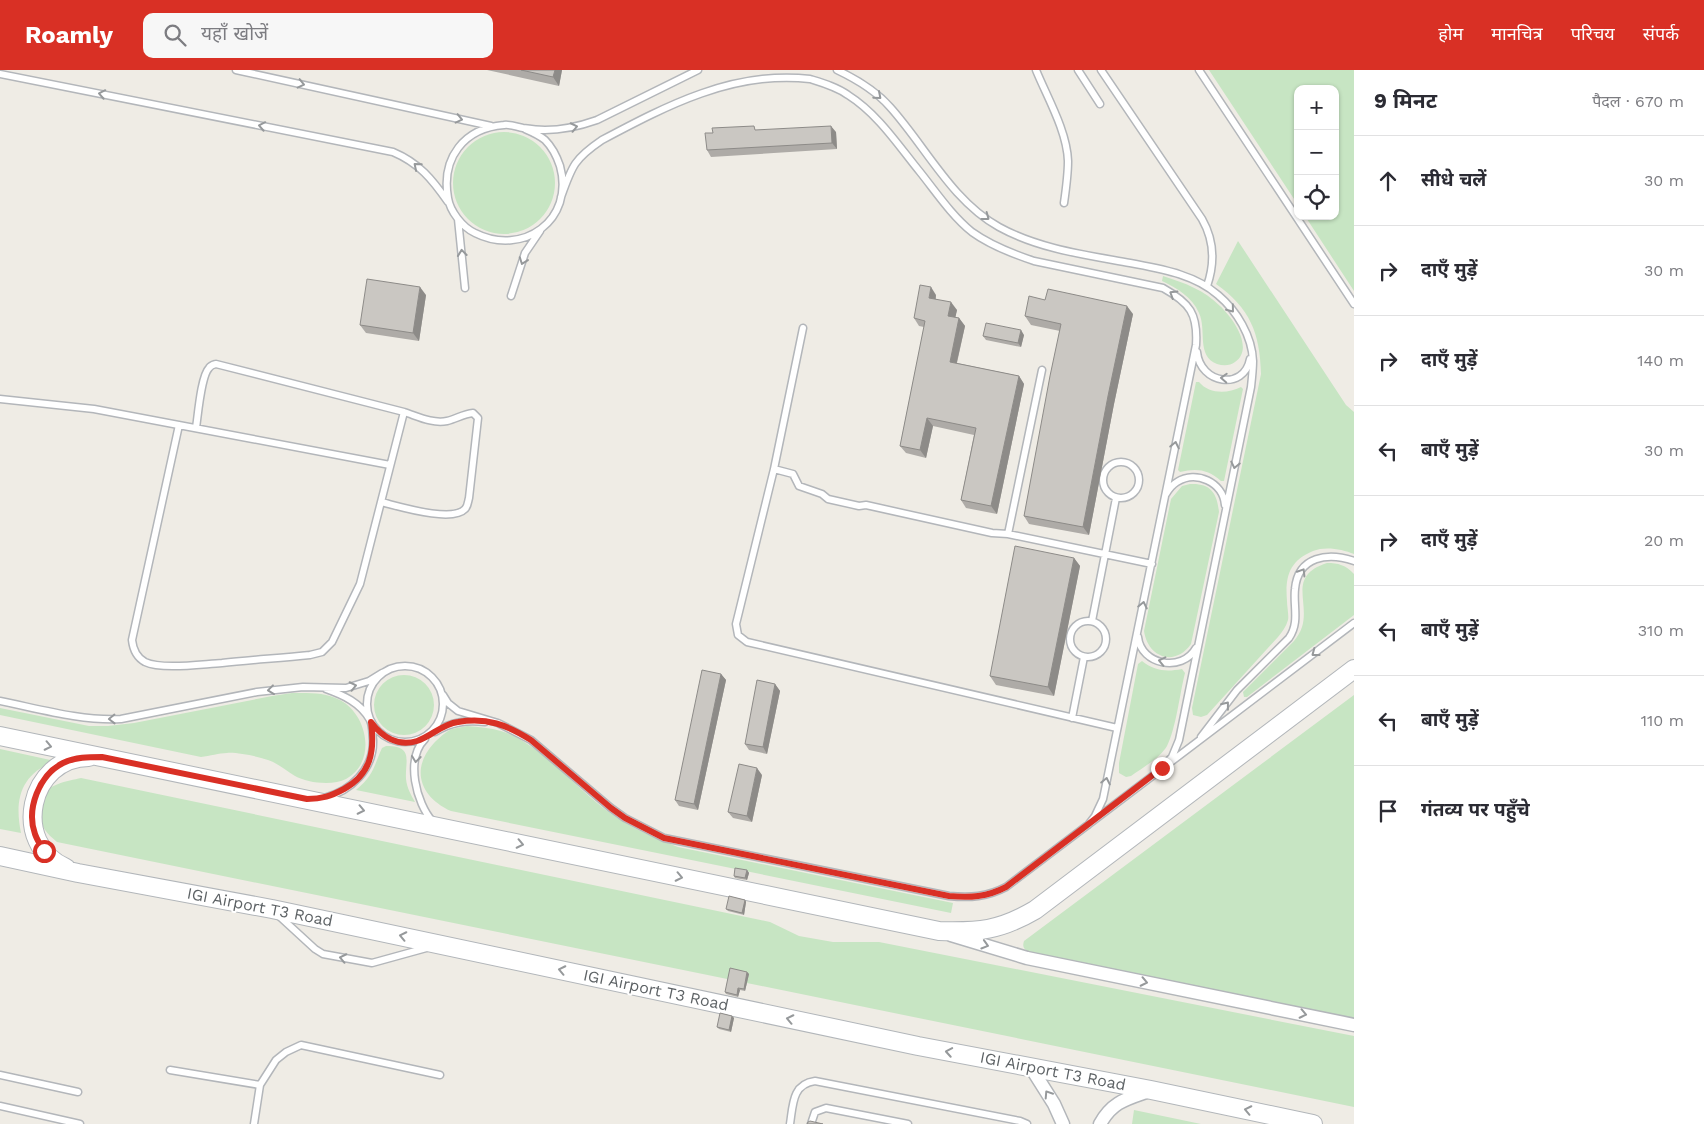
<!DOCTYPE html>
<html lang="hi">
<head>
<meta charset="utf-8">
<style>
	body { margin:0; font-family:"Work Sans","Noto Sans Devanagari",sans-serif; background:#f7f7f7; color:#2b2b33 }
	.controls { position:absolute; right:15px; top:15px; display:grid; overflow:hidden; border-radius:10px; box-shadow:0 1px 4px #0004 }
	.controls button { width:45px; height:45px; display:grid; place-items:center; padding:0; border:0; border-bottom:1px solid #e1e1e2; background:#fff; color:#2b2b33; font:25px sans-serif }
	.stop { position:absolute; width:15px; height:15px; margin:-11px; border:4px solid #d93025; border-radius:50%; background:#fff }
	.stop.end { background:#d93025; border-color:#fff; box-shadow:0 1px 5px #0008 }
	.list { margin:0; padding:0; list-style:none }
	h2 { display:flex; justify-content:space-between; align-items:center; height:65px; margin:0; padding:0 20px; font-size:21px }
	h2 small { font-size:16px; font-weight:400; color:#7c7c81 }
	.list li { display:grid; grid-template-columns:32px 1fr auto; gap:15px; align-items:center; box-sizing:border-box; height:90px; padding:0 20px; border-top:1px solid #e1e1e2 }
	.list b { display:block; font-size:19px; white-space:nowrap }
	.list em { font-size:16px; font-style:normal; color:#7c7c81 }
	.icon { flex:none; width:28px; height:28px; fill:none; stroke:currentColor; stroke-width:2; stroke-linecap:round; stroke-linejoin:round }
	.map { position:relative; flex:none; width:1354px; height:1054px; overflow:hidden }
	header { display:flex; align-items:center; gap:30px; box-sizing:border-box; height:70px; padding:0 25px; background:#d93025; color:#fff }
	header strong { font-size:24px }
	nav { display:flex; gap:28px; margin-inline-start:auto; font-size:18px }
	.search { width:350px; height:45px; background:#f7f7f7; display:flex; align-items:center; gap:12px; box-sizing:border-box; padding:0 18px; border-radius:10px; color:#7c7c81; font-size:19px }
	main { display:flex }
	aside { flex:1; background:#fff }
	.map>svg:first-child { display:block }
	.green { fill:#c7e5c3 }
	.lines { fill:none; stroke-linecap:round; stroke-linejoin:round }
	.service-casing { stroke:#b3b6ba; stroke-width:9 }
	.minor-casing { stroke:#b3b6ba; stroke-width:15 }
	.secondary-casing { stroke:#b2b6ba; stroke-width:20 }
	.service { stroke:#fff; stroke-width:6 }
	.minor { stroke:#fff; stroke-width:12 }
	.secondary { stroke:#fff; stroke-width:18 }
	.wall { fill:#aeaba7 }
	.shaded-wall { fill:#8d8b88 }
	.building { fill:#cac7c2; stroke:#8d8b88 }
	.oneway { stroke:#96999b }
	.route { stroke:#d93025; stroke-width:6 }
	.labels { text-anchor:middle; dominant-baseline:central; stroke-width:4; stroke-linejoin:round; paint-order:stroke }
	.street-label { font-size:16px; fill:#5d6265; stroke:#fff }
</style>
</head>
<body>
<header>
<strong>Roamly</strong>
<div class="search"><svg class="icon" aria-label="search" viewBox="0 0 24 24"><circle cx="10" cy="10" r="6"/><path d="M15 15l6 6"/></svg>यहाँ खोजें</div>
<nav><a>होम</a><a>मानचित्र</a><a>परिचय</a><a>संपर्क</a></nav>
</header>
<main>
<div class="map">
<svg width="1354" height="1054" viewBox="0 0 1354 1054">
	<rect width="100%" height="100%" fill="#efece5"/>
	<!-- green -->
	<path class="green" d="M1209,0H1354V221L1305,146H1335V19H1298V135Z
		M453 113a51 51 0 1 1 102 0a51 51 0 1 1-102 0Z
		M1238,171L1346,335L1354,342V484C1342,479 1325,476 1313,481C1289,491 1285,507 1287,531C1287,537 1289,545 1288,550C1286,557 1282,562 1278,567L1207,645L1201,647L1193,645L1192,638L1261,304C1260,263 1250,238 1216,214Z
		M1163,206C1185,213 1204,220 1220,236C1232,247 1255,278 1235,292C1230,296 1223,296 1217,294C1196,286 1207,260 1199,243C1192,227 1177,218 1162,211Z
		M1196,312H1199C1209,324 1227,324 1241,317L1243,319L1224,411H1221C1208,399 1196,398 1180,402L1178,400Z
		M1190,414C1210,413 1217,422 1219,442L1191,574C1175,597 1148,588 1144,561L1171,429L1182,416Z
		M1327,493C1338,493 1346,495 1354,504V545L1247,627H1244L1243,622L1294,571C1297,567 1300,563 1302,557C1310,531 1287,506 1327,493Z
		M1142,591C1155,601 1166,602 1182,599L1185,603C1180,622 1176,659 1167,676C1160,688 1142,698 1131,706L1126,707L1119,703V693L1138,594Z
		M374 635a30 30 0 1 1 60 0a30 30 0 1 1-60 0Z
		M292,623C308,623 325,622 340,630C368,645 377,692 346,709C333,716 307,713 295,706C286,701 278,693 268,690C260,687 237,682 227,683C219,683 210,686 201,687L0,645V638L89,656H108L134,653L272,626Z
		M1354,625V949L1029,882C1024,879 1022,877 1024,871Z
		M467,656C479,657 490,658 501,661C539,672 577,720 610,743C631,758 654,768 678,777L953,833L951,843L451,741C420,727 410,699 434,673C439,668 445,662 452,659C457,658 462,657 467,656Z
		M386,676C414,676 405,690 406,709C407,718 411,725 415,732L356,720C374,705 373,698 382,678Z
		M0,679L55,691C21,704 14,729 21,763L0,759Z
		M81,708L770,852L799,866L833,872H879L1354,966V1037L57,772C46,763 40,757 41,742C41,739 40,734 41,730C45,714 68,711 81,708Z
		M1134,1040L1201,1054H1132Z"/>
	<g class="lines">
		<defs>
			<path id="service" d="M236,0L491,56
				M837,0C856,9 876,21 890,37C926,77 951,130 999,157C1039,179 1086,185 1130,193C1161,199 1194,204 1218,225C1237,241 1252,266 1253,291C1253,299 1252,308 1251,317L1179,670L1172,687L1168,691
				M1036,0C1047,27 1067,61 1068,91C1068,105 1066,119 1064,133
				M1078,0L1100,34
				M1101,0L1202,149C1214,170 1215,193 1207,216
				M1199,0L1354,234
				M0,4L393,82C419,93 432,109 448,132
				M525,59C532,62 539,65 545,70C552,77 557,87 560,96C575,150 523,187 475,163C462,157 450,141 448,128C441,88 464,58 504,55C510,54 517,57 523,58C530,59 538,60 545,60C564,60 580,56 597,50L698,0
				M561,127C572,96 574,89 602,70C666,36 734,0 810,9C823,13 837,17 848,25C878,44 898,75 920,102C936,122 952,146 972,162C990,175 1013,184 1034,191L1163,218C1190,233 1198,244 1196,275L1103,729L1095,746L1088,755
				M458,149L465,218
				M511,226L525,183L540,161
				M803,258L774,399L736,554L738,565L747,572L1117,658
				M1197,282C1200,314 1244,321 1250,289
				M0,329L94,339L390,395
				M179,355L132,570C133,579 136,587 145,592C162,600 202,594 222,593C251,590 280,588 310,585L322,582L332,572L360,514L404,342
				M196,358C198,345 201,306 209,298C211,295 212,295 216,294L404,342C417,346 432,354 447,351C456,349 463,344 473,343L478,348L469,428C468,431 468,436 465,439C452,453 398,436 381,432
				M1103 410a18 18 0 1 1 36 0a18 18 0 1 1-36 0Z
				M774,399L793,404L799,416L822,424L828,429L859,436L866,435L992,463L1008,464L1152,494
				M1166,424C1169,419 1172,415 1177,412C1196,400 1223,412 1225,435
				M1008,464L1042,300
				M1070 569a18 18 0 1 1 36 0a18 18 0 1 1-36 0Z
				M1092,551L1116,428
				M1138,567C1141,595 1182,603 1196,578
				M367 634a38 38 0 1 1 76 0a38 38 0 1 1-76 0Z
				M443,625L448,633L458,641L498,653L531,670L611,738L625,748L664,768L949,826C970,828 987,827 1006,817L1354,553
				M0,631C40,639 81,651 121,649L257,622L303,617L346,618L369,611L382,603
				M1072,648L1084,587
				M435,662C451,652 466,650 485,652
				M1201,667L1237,620L1289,568C1300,552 1293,536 1295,519C1298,486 1328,482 1354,491
				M425,669C405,689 416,733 433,752
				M324,728C351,721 374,699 373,670C372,663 373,656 370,650C361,633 343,625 326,619
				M278,845L315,879L323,884L372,893L430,877
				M170,1000L260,1015
				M0,1005L78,1022
				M0,1036L80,1054
				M254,1054L260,1015L276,990L286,982L301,975L440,1005
				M790,1054C793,1035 792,1014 815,1011L1020,1051L1027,1054
				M811,1054L815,1042L826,1038L908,1054"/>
			<path id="minor" d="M951,865L1027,888L1354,955
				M1030,996L1054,1034L1063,1054
				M1100,1054C1112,1032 1126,1029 1149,1021"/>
			<path id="secondary" d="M0,666L939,861C979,862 999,861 1035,840L1354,599
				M0,786L78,803L272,839L918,976L1151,1020L1313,1054
				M66,798C10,774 29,687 89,687"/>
		</defs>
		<!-- service casing -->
		<use href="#service" class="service-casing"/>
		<!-- minor casing -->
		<use href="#minor" class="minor-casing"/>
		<!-- secondary casing -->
		<use href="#secondary" class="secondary-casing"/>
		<!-- service -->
		<use href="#service" class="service"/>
		<!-- minor -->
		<use href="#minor" class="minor"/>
		<!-- secondary -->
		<use href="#secondary" class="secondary"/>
	</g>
	<!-- wall -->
	<path class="wall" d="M487,0H562L559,16Z
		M758,60L836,62L837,79L711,87L707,80Z
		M426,225L419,271L366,263L360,255Z
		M936,225V229L957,240L955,247L959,248L965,256L957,293L1019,306L1024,314L997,444L966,438L961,430L974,365L933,356L926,388L906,383L900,376L924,257L919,256L914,248Z
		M1045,230L1133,244L1114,334L1089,465L1029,454L1024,446L1060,261L1031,255L1025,246Z
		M1024,265L1021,277L986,270L983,266Z
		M1074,488L1080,496L1054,626L996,615L990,606Z
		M721,604L726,610L698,740L679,736L675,730Z
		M775,614L780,621L767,684L749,680L745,674Z
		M762,705L752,752L733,748L728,742Z
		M747,800L749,803L747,810L735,808L734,806Z
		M745,830L746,832L744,845L728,841L726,839Z
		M747,902L749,904L745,921L740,920L738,927L726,924L725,922Z
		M732,946L734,948L731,962L719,959L717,957Z"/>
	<!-- shaded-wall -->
	<path class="shaded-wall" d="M555,0H562L559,16L553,7Z
		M831,56L836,62L837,79L832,73Z
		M420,217L426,225L419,271L413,263Z
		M931,217L936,225L934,236L929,228Z
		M951,232L957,240L954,254L948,246Z
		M1127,236L1133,244L1114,334L1089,465L1083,457L1108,326Z
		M959,248L965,256L955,300L950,292Z
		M1021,260L1024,265L1021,277L1018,273Z
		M1019,306L1024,314L997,444L991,436Z
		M927,348L933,356L926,388L920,380Z
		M1074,488L1080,496L1054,626L1048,617Z
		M721,604L726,610L698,740L694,734Z
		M775,614L780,621L767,684L763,677Z
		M757,698L762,705L752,752L747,746Z
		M747,800L749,803L747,810L745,808Z
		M745,830L746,832L744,845L742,843Z
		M747,902L749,904L745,921L744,919Z
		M738,918L740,920L738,927L737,925Z
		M732,946L734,948L731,962L729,960Z"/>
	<!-- building -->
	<path class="building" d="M521,0H555L553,7Z
		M754,56L755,60L831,56L832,73L707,80L705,63H713L712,58Z
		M367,209L420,217L413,263L360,255Z
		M920,215L931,217L929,228L951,232L948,246L959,248L950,292L1019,306L991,436L961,430L976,358L927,348L920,380L900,376L925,251L914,248Z
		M1048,219L1127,236L1108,326L1083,457L1024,446L1050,306L1061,254L1025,246L1029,226L1045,230Z
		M986,253L1021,260L1018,273L983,266Z
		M1015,476L1074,488L1048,617L990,606Z
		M702,600L721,604L694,734L675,730Z
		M757,610L775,614L763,677L745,674Z
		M739,694L757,698L747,746L728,742Z
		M735,798L747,800L745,808L734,806Z
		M729,826L745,830L742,843L726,839Z
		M730,898L747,902L744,919L738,918L737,925L725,922Z
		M720,943L732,946L729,960L717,957Z
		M810,1051L823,1054H807L808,1052Z"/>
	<!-- one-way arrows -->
	<defs><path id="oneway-chevron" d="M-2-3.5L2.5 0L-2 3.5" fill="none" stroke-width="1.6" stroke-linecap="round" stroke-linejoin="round" transform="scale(1.25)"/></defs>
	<g class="oneway">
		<use href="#oneway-chevron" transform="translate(301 14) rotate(13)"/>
		<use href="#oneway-chevron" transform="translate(102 24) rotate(-169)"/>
		<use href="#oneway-chevron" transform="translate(878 26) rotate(41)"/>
		<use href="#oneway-chevron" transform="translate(459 49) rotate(13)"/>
		<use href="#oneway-chevron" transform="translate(262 56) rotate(-169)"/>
		<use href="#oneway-chevron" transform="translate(574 57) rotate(-12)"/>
		<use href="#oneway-chevron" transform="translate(417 96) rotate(-140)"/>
		<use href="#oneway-chevron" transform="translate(986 147) rotate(37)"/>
		<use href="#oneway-chevron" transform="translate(462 183) rotate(-96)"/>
		<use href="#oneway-chevron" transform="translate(523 191) rotate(110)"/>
		<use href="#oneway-chevron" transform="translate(1173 224) rotate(-148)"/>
		<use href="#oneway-chevron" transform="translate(1231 239) rotate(51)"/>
		<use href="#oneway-chevron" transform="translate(1224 308) rotate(-177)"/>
		<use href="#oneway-chevron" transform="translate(1175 375) rotate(-78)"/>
		<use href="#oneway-chevron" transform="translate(1235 395) rotate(102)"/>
		<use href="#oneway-chevron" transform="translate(1302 502) rotate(-58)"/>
		<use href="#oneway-chevron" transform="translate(1143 535) rotate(-78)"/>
		<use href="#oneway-chevron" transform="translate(1315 583) rotate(143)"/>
		<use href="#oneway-chevron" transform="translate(1162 591) rotate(-167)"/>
		<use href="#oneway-chevron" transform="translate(353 616) rotate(-12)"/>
		<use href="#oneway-chevron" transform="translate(271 620) rotate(173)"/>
		<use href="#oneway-chevron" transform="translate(1226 635) rotate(-52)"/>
		<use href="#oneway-chevron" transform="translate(112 649) rotate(179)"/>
		<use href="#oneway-chevron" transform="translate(48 676) rotate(12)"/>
		<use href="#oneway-chevron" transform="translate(416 689) rotate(97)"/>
		<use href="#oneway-chevron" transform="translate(1106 711) rotate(-78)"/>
		<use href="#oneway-chevron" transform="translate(361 740) rotate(12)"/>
		<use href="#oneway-chevron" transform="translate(520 774) rotate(12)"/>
		<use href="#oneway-chevron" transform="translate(679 807) rotate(12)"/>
		<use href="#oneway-chevron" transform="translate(403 866) rotate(-168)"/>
		<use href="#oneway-chevron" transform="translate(985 875) rotate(17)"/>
		<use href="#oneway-chevron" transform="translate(343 888) rotate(-168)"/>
		<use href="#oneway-chevron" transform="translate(562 900) rotate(-168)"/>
		<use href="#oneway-chevron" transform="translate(1144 912) rotate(12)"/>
		<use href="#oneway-chevron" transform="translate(1303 944) rotate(12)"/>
		<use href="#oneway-chevron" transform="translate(790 949) rotate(-168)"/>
		<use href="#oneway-chevron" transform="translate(949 982) rotate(-170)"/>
		<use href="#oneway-chevron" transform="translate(1048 1024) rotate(-123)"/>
		<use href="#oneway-chevron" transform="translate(1248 1040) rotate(-168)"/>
	</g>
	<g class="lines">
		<!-- route -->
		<path class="route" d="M44,781C41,776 37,770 35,764C26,739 39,705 63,693C76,687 88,687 102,687L307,729C322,729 331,726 344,719C371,704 375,681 371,652C382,667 398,677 417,671C432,666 442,654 458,652C487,647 507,655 531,670L611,738L625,748L664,768L949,826C970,828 987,827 1006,817L1162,698"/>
	</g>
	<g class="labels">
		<!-- street labels -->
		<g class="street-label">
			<text transform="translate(260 837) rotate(11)">IGI Airport T3 Road</text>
			<text transform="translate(656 920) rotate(12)">IGI Airport T3 Road</text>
			<text transform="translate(1053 1001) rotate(11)">IGI Airport T3 Road</text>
		</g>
	</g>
</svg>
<div class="controls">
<button>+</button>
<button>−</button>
<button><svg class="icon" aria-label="locate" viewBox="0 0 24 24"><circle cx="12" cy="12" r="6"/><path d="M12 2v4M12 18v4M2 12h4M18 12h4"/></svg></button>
</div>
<div class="stop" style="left:44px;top:781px"></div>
<div class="stop end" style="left:1162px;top:698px"></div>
</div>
<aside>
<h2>9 मिनट<small>पैदल · 670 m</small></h2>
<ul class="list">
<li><svg class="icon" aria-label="ahead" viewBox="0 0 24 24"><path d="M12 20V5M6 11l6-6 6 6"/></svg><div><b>सीधे चलें</b></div><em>30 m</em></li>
<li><svg class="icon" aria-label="right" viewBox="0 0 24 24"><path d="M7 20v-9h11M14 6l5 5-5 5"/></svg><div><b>दाएँ मुड़ें</b></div><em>30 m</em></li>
<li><svg class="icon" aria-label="right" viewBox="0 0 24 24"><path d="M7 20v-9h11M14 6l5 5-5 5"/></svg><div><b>दाएँ मुड़ें</b></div><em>140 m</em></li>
<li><svg class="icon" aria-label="left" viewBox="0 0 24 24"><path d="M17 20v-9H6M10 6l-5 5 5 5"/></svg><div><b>बाएँ मुड़ें</b></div><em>30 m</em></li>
<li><svg class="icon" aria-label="right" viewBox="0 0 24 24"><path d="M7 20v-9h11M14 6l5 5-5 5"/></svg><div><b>दाएँ मुड़ें</b></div><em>20 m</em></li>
<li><svg class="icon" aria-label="left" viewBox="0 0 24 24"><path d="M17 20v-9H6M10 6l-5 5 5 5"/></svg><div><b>बाएँ मुड़ें</b></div><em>310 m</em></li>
<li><svg class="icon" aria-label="left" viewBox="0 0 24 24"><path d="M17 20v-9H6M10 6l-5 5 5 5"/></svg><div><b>बाएँ मुड़ें</b></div><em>110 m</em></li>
<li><svg class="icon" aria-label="arrive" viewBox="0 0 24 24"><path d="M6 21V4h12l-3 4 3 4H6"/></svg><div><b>गंतव्य पर पहुँचे</b></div></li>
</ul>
</aside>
</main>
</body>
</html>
